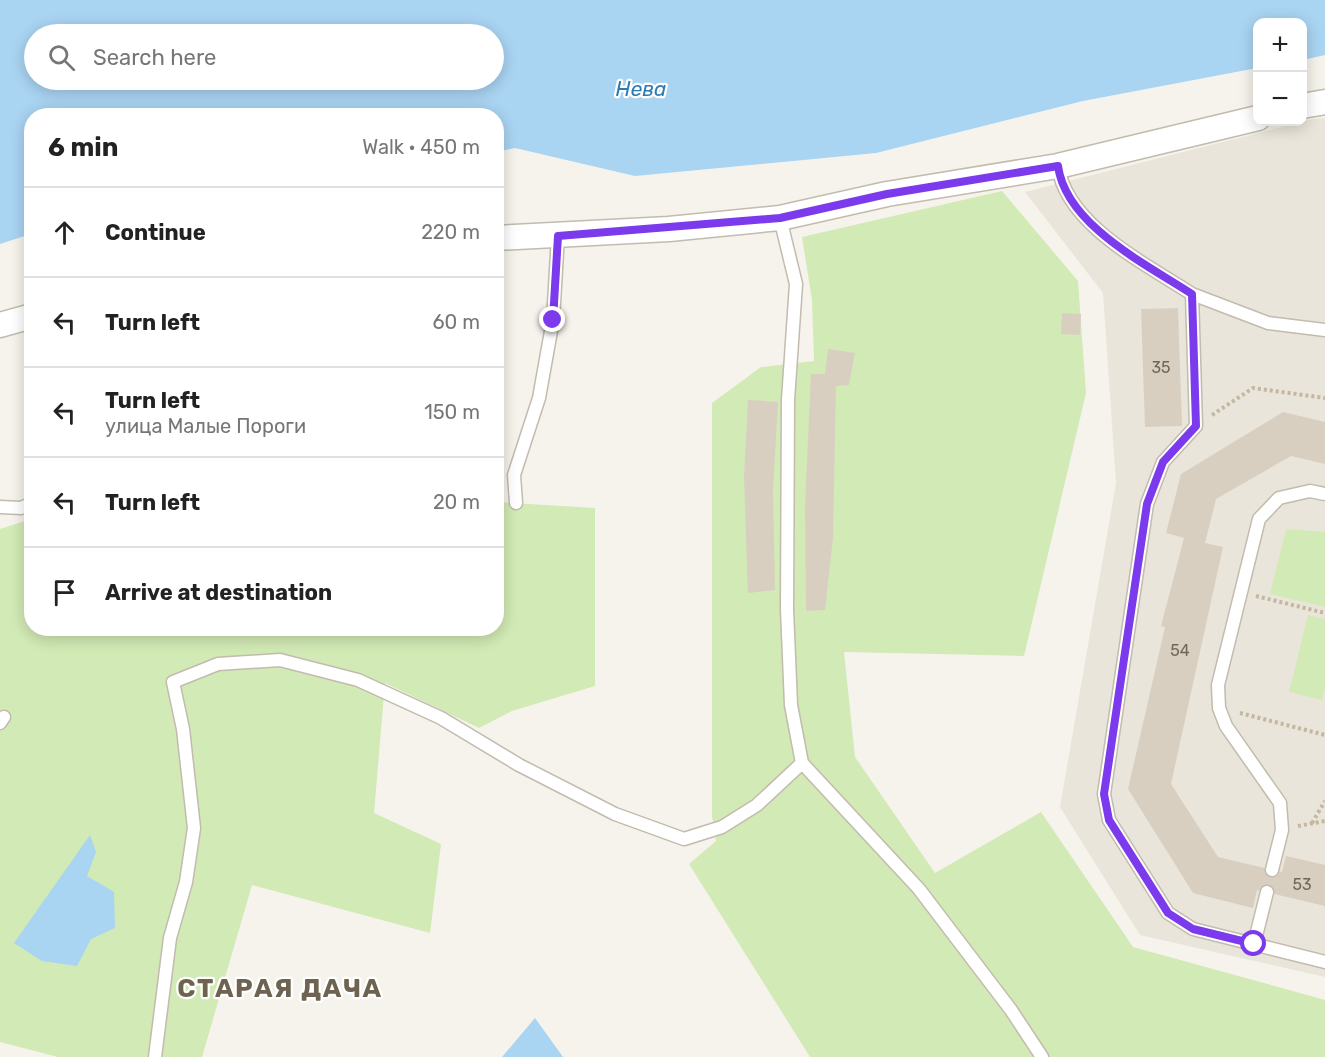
<!DOCTYPE html>
<html lang="en">
<head>
<meta charset="utf-8">
<style>
	body { margin:0; font-family:Rubik,sans-serif; background:#f6f6f6; color:#222 }
	.controls { position:absolute; right:18px; top:18px; display:grid; overflow:hidden; border-radius:12px; box-shadow:0 3px 15px #0003 }
	.controls button { width:54px; height:54px; display:grid; place-items:center; padding:0; border:0; border-bottom:2px solid #e0e0e0; background:#fff; color:#222; font:30px sans-serif }
	.stop { position:absolute; width:18px; height:18px; margin:-14px; border:4px solid #7c3aed; border-radius:50%; background:#fff }
	.stop.end { background:#7c3aed; border-color:#fff; box-shadow:0 2px 6px #0008 }
	.list { margin:0; padding:0; list-style:none }
	h2 { display:flex; justify-content:space-between; align-items:center; height:78px; margin:0; padding:0 24px; font-size:26px }
	h2 small { font-size:20px; font-weight:400; color:#767676 }
	.list li { display:grid; grid-template-columns:39px 1fr auto; gap:18px; align-items:center; box-sizing:border-box; height:90px; padding:0 24px; border-top:2px solid #e0e0e0 }
	.list b { display:block; font-size:22px; white-space:nowrap }
	.list p { margin:0; font-size:20px; white-space:nowrap; color:#767676 }
	.list em { font-size:20px; font-style:normal; color:#767676 }
	.icon { flex:none; width:33px; height:33px; fill:none; stroke:currentColor; stroke-width:2; stroke-linecap:round; stroke-linejoin:round }
	.map { position:relative; flex:none; width:1325px; height:1057px; overflow:hidden }
	.search { position:absolute; background:#fff; box-shadow:0 3px 15px #0003; left:24px; top:24px; width:480px; height:66px; display:flex; align-items:center; gap:15px; box-sizing:border-box; padding:0 21px; border-radius:33px; color:#767676; font-size:22px }
	.panel { position:absolute; background:#fff; box-shadow:0 3px 15px #0003; left:24px; top:108px; width:480px; height:528px; border-radius:24px }
	.map>svg:first-child { display:block }
	.residential { fill:#eae5da }
	.green { fill:#d2eab5 }
	.water { fill:#a9d4f2; fill-rule:evenodd }
	.building { fill:#d8cfc1 }
	.lines { fill:none; stroke-linecap:round; stroke-linejoin:round }
	.lane-casing { stroke:#c2bbae; stroke-width:15 }
	.street-casing { stroke:#c2bbae; stroke-width:27 }
	.path { stroke:#c4b79f; stroke-width:4; stroke-dasharray:3 3; stroke-linecap:butt }
	.lane { stroke:#fff; stroke-width:12 }
	.street { stroke:#fff; stroke-width:24 }
	.route { stroke:#7c3aed; stroke-width:8 }
	.labels { text-anchor:middle; dominant-baseline:central; stroke-width:4.5; stroke-linejoin:round; paint-order:stroke }
	.number-label { font-size:16px; fill:#6e675b }
	.water-label { font-size:21px; font-style:italic; fill:#2e7ab2; stroke:#fff }
	.district-label { font-size:26px; font-weight:bold; letter-spacing:1.5px; fill:#6e6250; stroke:#fff }
</style>
</head>
<body>
<div class="map">
<svg width="1325" height="1057" viewBox="0 0 1325 1057">
	<rect width="100%" height="100%" fill="#f6f3ec"/>
	<!-- residential -->
	<path class="residential" d="M1325,118V977L1140,935L1060,807L1116,483L1103,293L1025,192L1313,119Z"/>
	<!-- green -->
	<path class="green" d="M1002,191L1078,281L1086,393L1024,656L844,652L855,757L935,873L1041,812L1133,947L1325,1000V1057H810L689,864L716,841L712,816V403L761,367L814,361L812,300L802,237Z
		M497,502L595,508V686L512,711L479,728L385,683L374,813L441,844L430,933L252,885L202,1057H58L0,1042V529L31,519L32,628H496Z
		M1286,529L1325,532V607L1270,594Z
		M1308,615L1325,619V688L1322,700L1289,692Z"/>
	<!-- water -->
	<path class="water" d="M0,0H1325V55L1303,60L1302,22H1258L1257,68L1083,101L876,153L635,176L515,148L497,152L496,116H32L31,234L0,244ZM34,34H494V80H34Z
		M90,835L96,852L87,876L114,892L115,928L91,939L77,966L42,961L14,943Z
		M535,1018L563,1057H502Z"/>
	<!-- building -->
	<path class="building" d="M1178,308L1182,426L1145,427L1141,309Z
		M1062,313L1081,314L1080,335L1061,334Z
		M828,349L855,353L849,385L836,386L833,538L825,610L806,611L805,506L811,374H825Z
		M748,400L778,402L773,490L775,590L748,593L744,477Z
		M1283,412L1325,422V464L1291,456L1216,499L1205,543L1223,547L1171,784L1218,857L1282,872L1286,856L1325,865V906L1257,890L1253,908L1193,893L1128,789L1165,627L1161,626L1184,538L1166,533L1181,474Z"/>
	<g class="lines">
		<defs>
			<path id="lane" d="M1058,166C1066,225 1146,264 1192,294L1196,426L1163,462L1147,504L1104,794L1109,820L1168,913L1193,929L1325,962
				M780,218L796,284L788,400L787,609L791,705L802,763L919,889L1011,1010L1042,1057
				M1192,294L1268,323L1325,330
				M516,503L514,475L539,398L553,320L558,236
				M0,507L21,508L32,503
				M0,723L4,717
				M1272,870L1282,830L1280,803L1226,726L1219,708L1218,685L1259,519L1279,498L1310,491L1325,494
				M1254,944L1267,892
				M155,1057L170,938L186,882L194,828L183,729L173,682L218,664L280,660L358,680L441,718L519,765L615,814L684,839L722,827L757,805L802,763"/>
			<path id="street" d="M1302,106L1325,102
				M496,238L669,229L780,218L887,194L1058,166L1258,118
				M0,325L32,316"/>
		</defs>
		<!-- lane casing -->
		<use href="#lane" class="lane-casing"/>
		<!-- street casing -->
		<use href="#street" class="street-casing"/>
		<!-- path -->
		<path class="path" d="M1212,415L1253,388L1325,398
			M1256,596L1325,613
			M1240,713L1325,735
			M1312,823L1325,801
			M1298,826L1325,821"/>
		<!-- lane -->
		<use href="#lane" class="lane"/>
		<!-- street -->
		<use href="#street" class="street"/>
	</g>
	<g class="lines">
		<!-- route -->
		<path class="route" d="M553,320L558,236L780,218L887,194L1058,166C1066,225 1146,264 1192,294L1196,426L1163,462L1147,504L1104,794L1109,820L1168,913L1193,929L1254,944"/>
	</g>
	<g class="labels">
		<!-- number labels -->
		<g class="number-label">
			<text x="1161" y="367">35</text>
			<text x="1180" y="650">54</text>
			<text x="1302" y="884">53</text>
		</g>
		<!-- water labels -->
		<g class="water-label">
			<text x="641" y="88">Нева</text>
		</g>
		<!-- district labels -->
		<g class="district-label">
			<text x="280" y="988">СТАРАЯ ДАЧА</text>
		</g>
	</g>
</svg>
<div class="controls">
<button>+</button>
<button>−</button>
</div>
<div class="stop" style="left:1254px;top:944px"></div>
<div class="stop end" style="left:553px;top:320px"></div>
<div class="search"><svg class="icon" aria-label="search" viewBox="0 0 24 24"><circle cx="10" cy="10" r="6"/><path d="M15 15l6 6"/></svg>Search here</div>
<section class="panel">
<h2>6 min<small>Walk · 450 m</small></h2>
<ul class="list">
<li><svg class="icon" aria-label="ahead" viewBox="0 0 24 24"><path d="M12 20V5M6 11l6-6 6 6"/></svg><div><b>Continue</b></div><em>220 m</em></li>
<li><svg class="icon" aria-label="left" viewBox="0 0 24 24"><path d="M17 20v-9H6M10 6l-5 5 5 5"/></svg><div><b>Turn left</b></div><em>60 m</em></li>
<li><svg class="icon" aria-label="left" viewBox="0 0 24 24"><path d="M17 20v-9H6M10 6l-5 5 5 5"/></svg><div><b>Turn left</b><p>улица Малые Пороги</p></div><em>150 m</em></li>
<li><svg class="icon" aria-label="left" viewBox="0 0 24 24"><path d="M17 20v-9H6M10 6l-5 5 5 5"/></svg><div><b>Turn left</b></div><em>20 m</em></li>
<li><svg class="icon" aria-label="arrive" viewBox="0 0 24 24"><path d="M6 21V4h12l-3 4 3 4H6"/></svg><div><b>Arrive at destination</b></div></li>
</ul>
</section>
</div>
</body>
</html>
